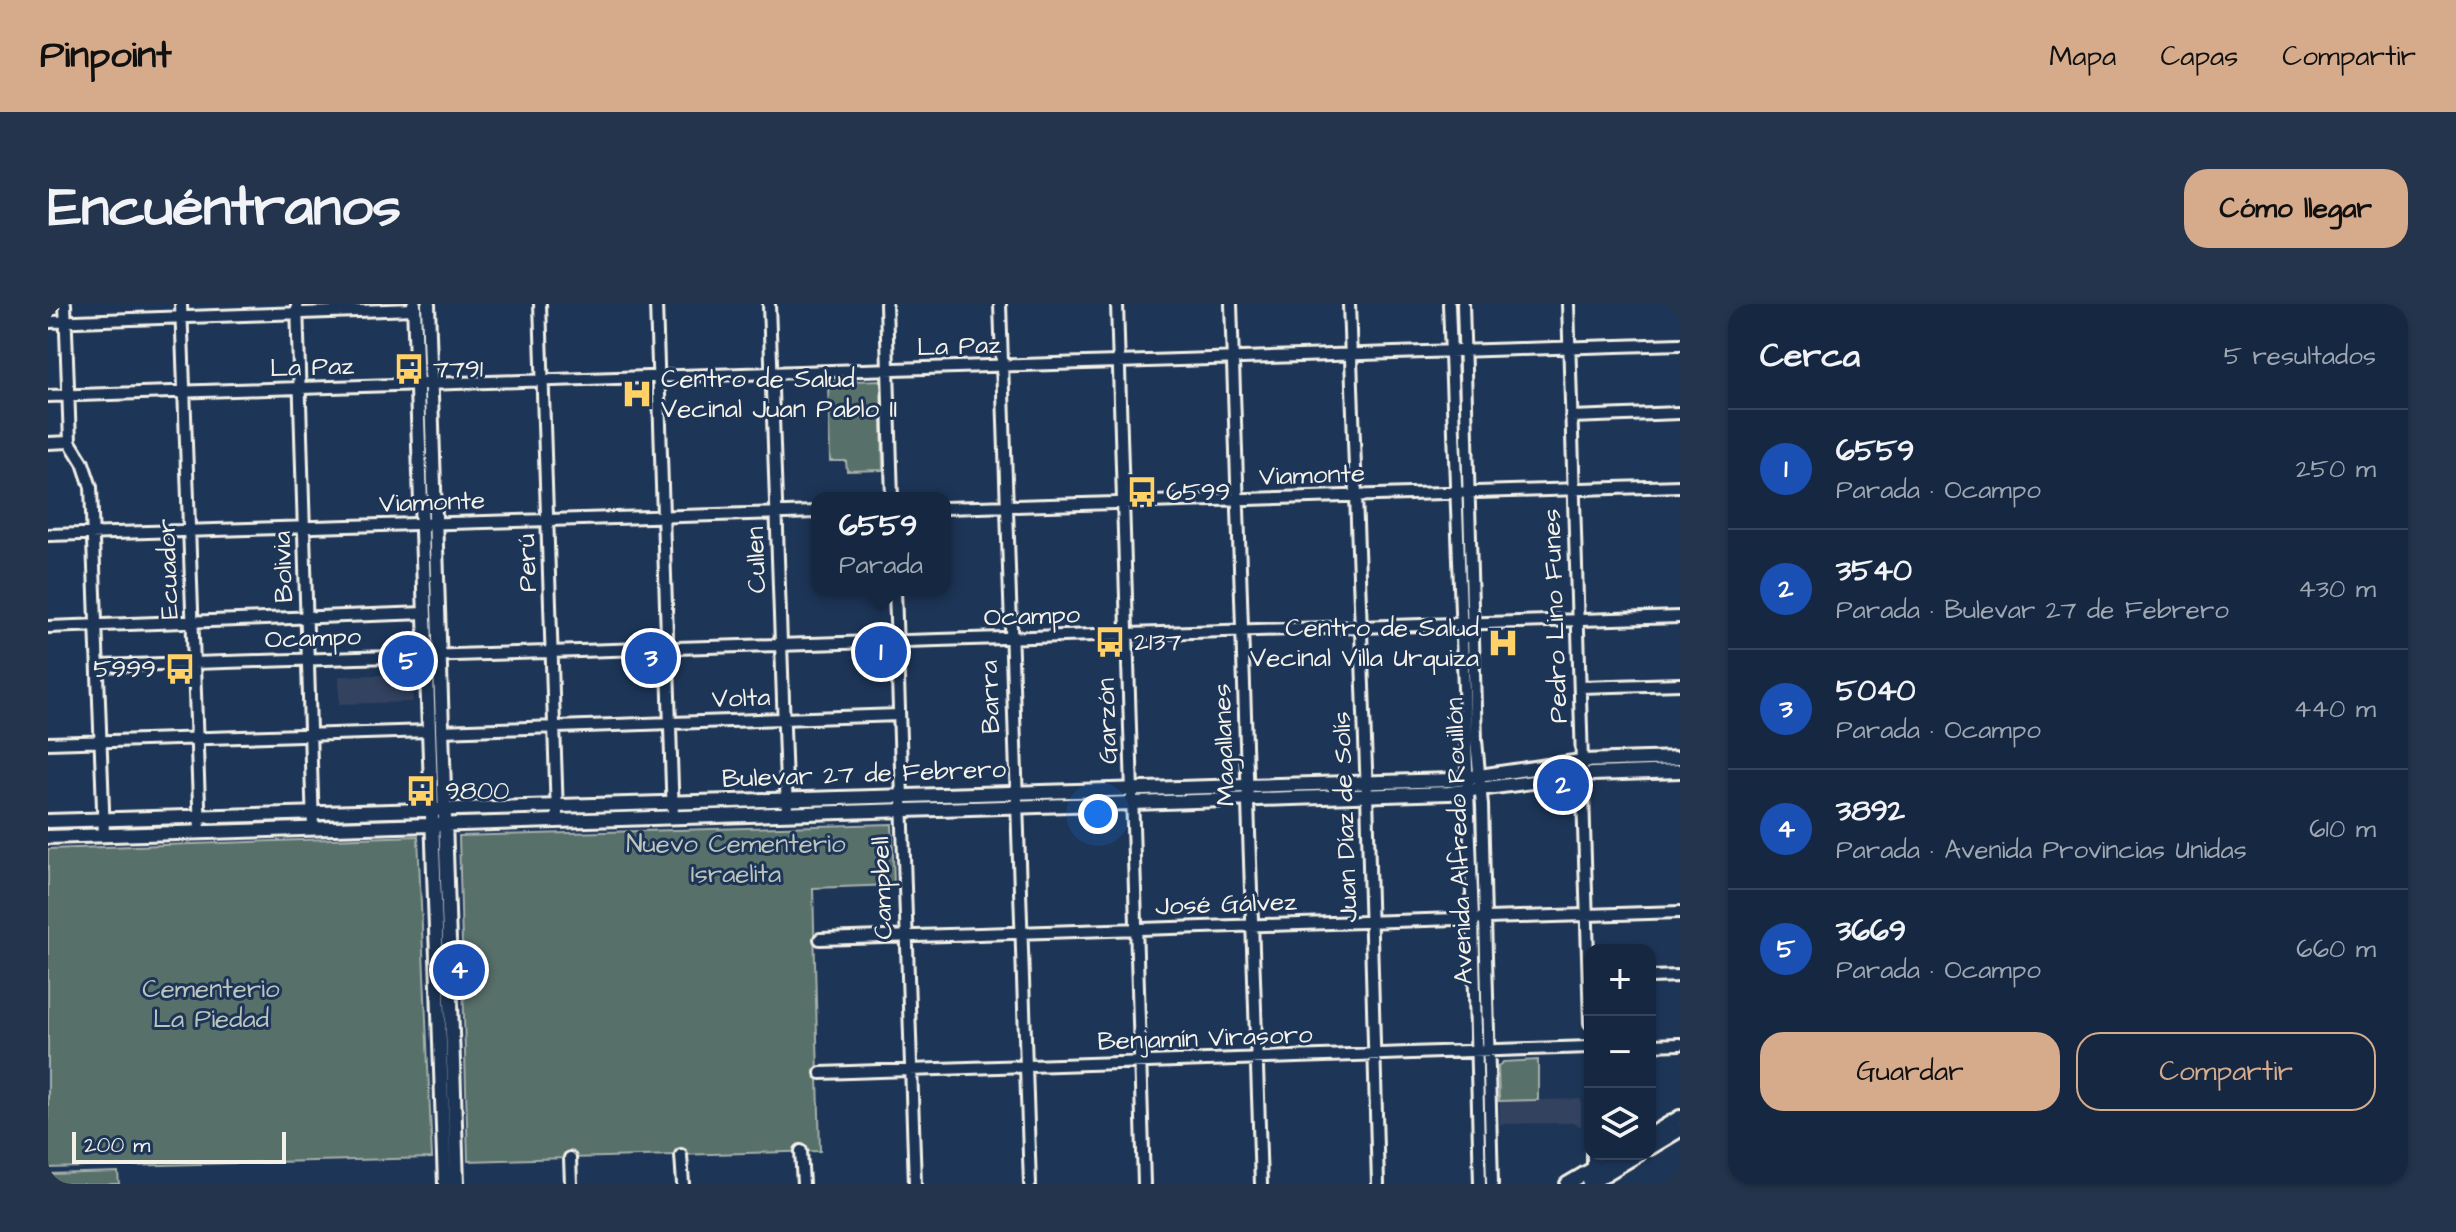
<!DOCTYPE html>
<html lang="es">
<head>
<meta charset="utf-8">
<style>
	body { margin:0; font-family:"Architects Daughter",sans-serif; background:#23344c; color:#f1f3f6 }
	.controls { position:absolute; right:24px; bottom:24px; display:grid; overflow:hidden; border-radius:16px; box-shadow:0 2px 6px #0004 }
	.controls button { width:72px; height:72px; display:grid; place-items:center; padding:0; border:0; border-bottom:2px solid #35445a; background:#162841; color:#f1f3f6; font:40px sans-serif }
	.scale { position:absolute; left:24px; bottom:20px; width:214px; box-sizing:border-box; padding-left:8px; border:4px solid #f4f1e8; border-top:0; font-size:22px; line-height:28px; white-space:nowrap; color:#f4f1e8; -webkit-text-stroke:6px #1d3557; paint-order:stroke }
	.you { position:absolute; left:1050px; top:510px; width:28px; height:28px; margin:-20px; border:6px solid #fff; border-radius:50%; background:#1a73e8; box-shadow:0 0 0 12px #1a73e833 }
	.badge { display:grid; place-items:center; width:52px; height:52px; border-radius:50%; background:#d6ab8b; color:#fff; font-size:26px; font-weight:700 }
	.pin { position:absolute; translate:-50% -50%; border:4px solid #fff; box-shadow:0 2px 8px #0006 }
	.popup { position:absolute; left:763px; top:188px; width:140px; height:104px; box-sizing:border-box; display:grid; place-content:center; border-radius:16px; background:#162841; filter:drop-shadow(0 2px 6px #0005); font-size:26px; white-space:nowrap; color:#9ea6b1 }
	.popup b { font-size:30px; color:#f1f3f6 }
	.popup::after { content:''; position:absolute; left:50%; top:100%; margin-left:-16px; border:16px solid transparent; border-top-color:#162841 }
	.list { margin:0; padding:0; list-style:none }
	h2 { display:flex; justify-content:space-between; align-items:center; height:104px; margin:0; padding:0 32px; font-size:34px }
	h2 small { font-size:26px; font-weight:400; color:#9ea6b1 }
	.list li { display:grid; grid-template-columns:52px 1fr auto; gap:24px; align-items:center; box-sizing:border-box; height:120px; padding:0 32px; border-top:2px solid #35445a }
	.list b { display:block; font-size:30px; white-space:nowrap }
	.list p { margin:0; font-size:26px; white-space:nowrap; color:#9ea6b1 }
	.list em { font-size:26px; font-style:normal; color:#9ea6b1 }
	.actions { display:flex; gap:16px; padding:24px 32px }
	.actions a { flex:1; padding:18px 0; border:2px solid #d6ab8b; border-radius:24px; text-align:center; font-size:28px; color:#d6ab8b }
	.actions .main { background:#d6ab8b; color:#111 }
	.icon { flex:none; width:44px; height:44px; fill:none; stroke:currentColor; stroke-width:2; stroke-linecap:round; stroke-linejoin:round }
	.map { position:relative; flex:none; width:1632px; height:880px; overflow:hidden; border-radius:24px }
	header { display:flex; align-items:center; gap:48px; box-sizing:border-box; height:112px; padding:0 40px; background:#d6ab8b; color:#111 }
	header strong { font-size:38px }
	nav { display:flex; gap:44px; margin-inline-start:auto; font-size:28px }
	.intro { display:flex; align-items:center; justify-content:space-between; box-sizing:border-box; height:192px; padding:0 48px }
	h1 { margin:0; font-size:56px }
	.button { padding:20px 36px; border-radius:24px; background:#d6ab8b; color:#111; font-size:28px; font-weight:700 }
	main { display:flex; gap:48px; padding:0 48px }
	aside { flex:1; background:#162841; border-radius:24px; box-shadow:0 2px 6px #0004 }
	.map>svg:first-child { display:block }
	.built { fill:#32425e }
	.green { fill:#586f6b; stroke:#a6b0aa; stroke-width:2 }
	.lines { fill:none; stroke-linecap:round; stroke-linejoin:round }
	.minor-casing { stroke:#f4f1e8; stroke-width:16 }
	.major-casing { stroke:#f4f1e8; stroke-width:18 }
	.minor { stroke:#1d3557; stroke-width:10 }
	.major { stroke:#1d3557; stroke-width:12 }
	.labels { text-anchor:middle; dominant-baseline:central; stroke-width:6; stroke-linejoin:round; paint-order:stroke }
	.street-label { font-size:26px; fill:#f4f1e8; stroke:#1d3557 }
	.poi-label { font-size:26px; fill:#f4f1e8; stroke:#1d3557; text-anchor:start }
	.park-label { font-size:26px; fill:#bdc4bc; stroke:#1d3557 }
</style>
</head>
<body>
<header>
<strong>Pinpoint</strong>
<nav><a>Mapa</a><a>Capas</a><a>Compartir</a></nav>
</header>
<div class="intro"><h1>Encuéntranos</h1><a class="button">Cómo llegar</a></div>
<main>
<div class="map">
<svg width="1632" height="880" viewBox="0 0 1632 880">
	<rect width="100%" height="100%" fill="#1d3557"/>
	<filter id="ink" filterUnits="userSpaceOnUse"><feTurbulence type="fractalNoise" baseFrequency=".0125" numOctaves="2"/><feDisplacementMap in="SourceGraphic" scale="16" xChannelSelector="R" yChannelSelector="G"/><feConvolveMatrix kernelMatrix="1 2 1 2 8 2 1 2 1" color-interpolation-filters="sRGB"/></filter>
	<g filter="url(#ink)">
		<!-- built -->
		<path class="built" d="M364,370L365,398L291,400V372Z
			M1533,795V823L1527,819L1452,820L1451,797Z"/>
		<!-- green -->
		<path class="green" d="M833,76L835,166L799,167L798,157H782L780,78Z
			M844,520L846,581L765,584L772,847L420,857L411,532Z
			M370,532L384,854L0,864V545Z
			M1490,756V796L1451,797L1450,763L1455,758Z
			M70,868L71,880H0V870Z"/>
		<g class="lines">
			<defs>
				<path id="minor" d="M17,0L22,138L35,159L43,183L56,531
					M133,0L152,528
					M249,0L265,524
					M492,0L509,510
					M608,0L625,513
					M721,0L739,509
					M838,0L844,194
					M952,0L982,880
					M1069,0L1096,880
					M1183,0L1213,880
					M1301,0L1319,491L1330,880
					M1401,0L1425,615L1432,880
					M1415,0L1428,436L1434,501L1444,880
					M1520,0L1542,719
					M0,18L366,5
					M0,92L1632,40
					M1523,113L1632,109
					M0,139L22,138
					M897,204L1632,182
					M0,231L769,208
					M847,286L867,880
					M0,323L377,309
					M50,362L1632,313
					M1532,383L1632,380
					M393,427L851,411
					M0,439L381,427
					M772,635L1632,608
					M1602,673L1632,672
					M1602,741L1632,740
					M773,769L1542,743
					M753,847L755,880
					M1545,850V870
					M633,851L635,880
					M522,854L523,880"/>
				<path id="major" d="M366,0L397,880
					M380,0L409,880
					M0,517L1404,476L1533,457L1632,454
					M0,533L1401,489L1544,470L1632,467
					M1602,831L1632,813
					M1602,844L1632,826
					M1519,880L1570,850
					M1541,880L1591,850"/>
			</defs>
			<!-- minor casing -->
			<use href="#minor" class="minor-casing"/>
			<!-- major casing -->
			<use href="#major" class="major-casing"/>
			<!-- minor -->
			<use href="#minor" class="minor"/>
			<!-- major -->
			<use href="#major" class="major"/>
		</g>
	</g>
	<!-- icons -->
	<defs>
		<symbol id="bus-bare" viewBox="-9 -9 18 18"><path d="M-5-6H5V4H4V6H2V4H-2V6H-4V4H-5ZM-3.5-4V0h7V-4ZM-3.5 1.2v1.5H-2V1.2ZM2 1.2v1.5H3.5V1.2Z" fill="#ffd166" stroke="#1d3557" stroke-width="2.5" paint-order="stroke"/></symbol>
		<symbol id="hospital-bare" viewBox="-9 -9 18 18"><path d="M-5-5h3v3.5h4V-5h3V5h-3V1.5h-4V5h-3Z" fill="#ffd166" stroke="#1d3557" stroke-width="2.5" paint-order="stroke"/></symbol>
	</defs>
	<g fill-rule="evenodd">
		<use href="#bus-bare" x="339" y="43" width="44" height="44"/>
		<use href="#hospital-bare" x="567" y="68" width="44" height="44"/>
		<use href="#bus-bare" x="1072" y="166" width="44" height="44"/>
		<use href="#bus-bare" x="1040" y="316" width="44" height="44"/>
		<use href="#hospital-bare" x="1433" y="317" width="44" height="44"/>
		<use href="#bus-bare" x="110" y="343" width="44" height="44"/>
		<use href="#bus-bare" x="351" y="465" width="44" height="44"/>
	</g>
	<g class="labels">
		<!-- street labels -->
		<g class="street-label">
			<text transform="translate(911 42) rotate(-2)">La Paz</text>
			<text transform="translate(264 63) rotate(-2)">La Paz</text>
			<text transform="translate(1264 171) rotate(-2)">Viamonte</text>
			<text transform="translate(384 198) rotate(-2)">Viamonte</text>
			<text transform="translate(708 256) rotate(-92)">Cullen</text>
			<text transform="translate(479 259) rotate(-92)">Perú</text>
			<text transform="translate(235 263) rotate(-92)">Bolivia</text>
			<text transform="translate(120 265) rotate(-92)">Ecuador</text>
			<text transform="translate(984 312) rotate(-2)">Ocampo</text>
			<text transform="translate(1507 312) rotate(-92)">Pedro Lino Funes</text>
			<text transform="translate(265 334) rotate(-2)">Ocampo</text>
			<text transform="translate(942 393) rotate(-92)">Barra</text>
			<text transform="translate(693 394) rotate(-2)">Volta</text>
			<text transform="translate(1059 417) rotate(-92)">Garzón</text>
			<text transform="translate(1176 441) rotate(-92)">Magallanes</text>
			<text transform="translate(816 470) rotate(-2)">Bulevar 27 de Febrero</text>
			<text transform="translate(1297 513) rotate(-92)">Juan Díaz de Solís</text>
			<text transform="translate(1411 537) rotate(-92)">Avenida Alfredo Rouillón</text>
			<text transform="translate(834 584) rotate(-92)">Campbell</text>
			<text transform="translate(1178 600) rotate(-2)">José Gálvez</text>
			<text transform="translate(1157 734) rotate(-2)">Benjamín Virasoro</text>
		</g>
		<!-- poi labels -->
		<g class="poi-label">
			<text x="385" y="65">7791</text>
			<text x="613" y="75">Centro de Salud<tspan x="613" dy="30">Vecinal Juan Pablo II</tspan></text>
			<text x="1118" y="188">6599</text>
			<text x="1431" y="324" text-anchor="end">Centro de Salud<tspan x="1431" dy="30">Vecinal Villa Urquiza</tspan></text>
			<text x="1086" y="338">2137</text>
			<text x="108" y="365" text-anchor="end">5999</text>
			<text x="397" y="487">9800</text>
		</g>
		<!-- park labels -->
		<g class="park-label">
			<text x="688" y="540">Nuevo Cementerio<tspan x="688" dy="30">Israelita</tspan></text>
			<text x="163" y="685">Cementerio<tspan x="163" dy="30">La Piedad</tspan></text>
		</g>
	</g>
</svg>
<div class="controls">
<button>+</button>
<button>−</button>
<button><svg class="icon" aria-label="layers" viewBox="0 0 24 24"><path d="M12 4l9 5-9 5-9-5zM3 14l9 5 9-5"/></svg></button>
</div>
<div class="scale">200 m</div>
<div class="you"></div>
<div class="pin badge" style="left:833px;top:348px;background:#1a4fb4">1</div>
<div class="popup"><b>6559</b>Parada</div>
<div class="pin badge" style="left:1515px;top:481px;background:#1a4fb4">2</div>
<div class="pin badge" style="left:603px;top:354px;background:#1a4fb4">3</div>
<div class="pin badge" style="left:411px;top:666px;background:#1a4fb4">4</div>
<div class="pin badge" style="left:360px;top:357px;background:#1a4fb4">5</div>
</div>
<aside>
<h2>Cerca<small>5 resultados</small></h2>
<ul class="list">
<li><span class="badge" style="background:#1a4fb4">1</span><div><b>6559</b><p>Parada · Ocampo</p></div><em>250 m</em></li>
<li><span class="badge" style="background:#1a4fb4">2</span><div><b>3540</b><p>Parada · Bulevar 27 de Febrero</p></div><em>430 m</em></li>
<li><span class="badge" style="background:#1a4fb4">3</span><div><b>5040</b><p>Parada · Ocampo</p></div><em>440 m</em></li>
<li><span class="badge" style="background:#1a4fb4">4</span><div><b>3892</b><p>Parada · Avenida Provincias Unidas</p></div><em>610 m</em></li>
<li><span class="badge" style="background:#1a4fb4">5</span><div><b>3669</b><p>Parada · Ocampo</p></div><em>660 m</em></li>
</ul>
<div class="actions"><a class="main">Guardar</a><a>Compartir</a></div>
</aside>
</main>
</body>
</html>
